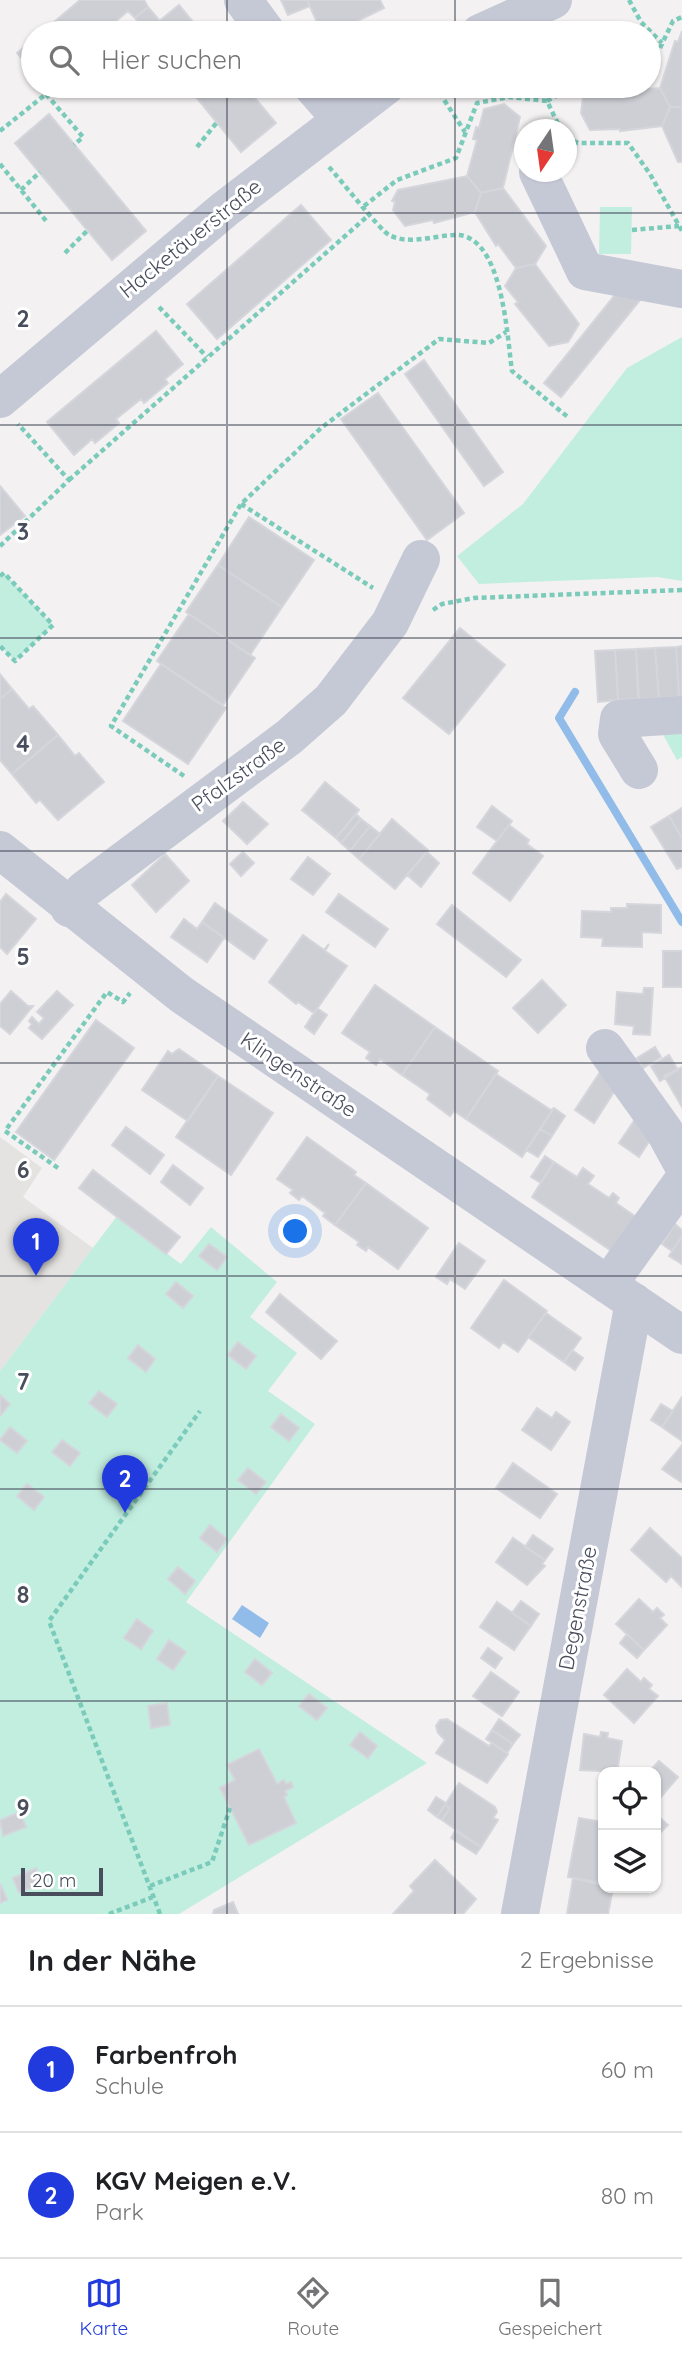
<!DOCTYPE html>
<html lang="de">
<head>
<meta charset="utf-8">
<style>
	body { margin:0; font-family:Quicksand,sans-serif; background:#f6f6f6; color:#202124 }
	.controls { position:absolute; right:21px; bottom:21px; display:grid; overflow:hidden; border-radius:14px; box-shadow:0 2px 5px #0004 }
	.controls button { width:63px; height:63px; display:grid; place-items:center; padding:0; border:0; border-bottom:2px solid #e0e0e0; background:#fff; color:#202124; font:35px sans-serif }
	.compass { position:absolute; left:514px; top:119px; width:63px; height:63px; border-radius:50%; background:#fff; box-shadow:0 2px 5px #0004; rotate:193deg }
	.scale { position:absolute; left:21px; bottom:18px; width:82px; box-sizing:border-box; padding-left:7px; border:4px solid #494e5d; border-top:0; font-size:19px; line-height:24px; white-space:nowrap; color:#494e5d; -webkit-text-stroke:5px #fff; paint-order:stroke }
	.you { position:absolute; left:296px; top:1232px; width:24px; height:24px; margin:-18px; border:5px solid #fff; border-radius:50%; background:#1a73e8; box-shadow:0 0 0 10px #1a73e833 }
	.badge { display:grid; place-items:center; width:46px; height:46px; border-radius:50%; background:#213add; color:#fff; font-size:23px; font-weight:700 }
	.pin { position:absolute; translate:-50% -58px; filter:drop-shadow(0 2px 4px #0008) }
	.pin::after { content:''; position:absolute; top:37px; width:24px; height:21px; background:inherit; clip-path:polygon(0 0,100% 0,50% 100%) }
	.list { margin:0; padding:0; list-style:none }
	h2 { display:flex; justify-content:space-between; align-items:center; height:91px; margin:0; padding:0 28px; font-size:30px }
	h2 small { font-size:23px; font-weight:400; color:#757577 }
	.list li { display:grid; grid-template-columns:46px 1fr auto; gap:21px; align-items:center; box-sizing:border-box; height:126px; padding:0 28px; border-top:2px solid #e0e0e0 }
	.list b { display:block; font-size:26px; white-space:nowrap }
	.list p { margin:0; font-size:23px; white-space:nowrap; color:#757577 }
	.list em { font-size:23px; font-style:normal; color:#757577 }
	.icon { flex:none; width:38px; height:38px; fill:none; stroke:currentColor; stroke-width:2; stroke-linecap:round; stroke-linejoin:round }
	.map { position:relative; flex:none; width:682px; height:1914px; overflow:hidden }
	.search { position:absolute; background:#fff; box-shadow:0 2px 5px #0004; left:21px; right:21px; top:21px; height:77px; display:flex; align-items:center; gap:18px; box-sizing:border-box; padding:0 24px; border-radius:38px; color:#757577; font-size:26px }
	.sheet { height:343px; background:#fff }
	nav { display:flex; justify-content:space-around; align-items:center; box-sizing:border-box; height:98px; border-top:2px solid #e0e0e0; background:#fff; font-size:19px; color:#757577 }
	nav a { display:grid; justify-items:center; gap:4px }
	nav .on { color:#213add }
	.map>svg:first-child { display:block }
	.education { fill:#e4e3e2 }
	.green { fill:#c2eee0 }
	.water { fill:#91bce9 }
	.lines { fill:none; stroke-linecap:round; stroke-linejoin:round }
	.stream { stroke:#91bce9; stroke-width:8 }
	.building { fill:#cecfd5; stroke:#d5d5dc; stroke-width:2 }
	.path { stroke:#7bcbbb; stroke-width:4.5; stroke-dasharray:5 3.5; stroke-linecap:butt }
	.minor { stroke:#c5c8d5; stroke-width:38 }
	.grid { fill:none; stroke:#494e5d; stroke-width:2; stroke-opacity:0.55 }
	.labels { text-anchor:middle; dominant-baseline:central; stroke-width:6; stroke-linejoin:round; paint-order:stroke }
	.street-label { font-size:21px; fill:#494e5d; stroke:#fff }
	.grid-label { font-size:23px; text-anchor:middle; font-weight:bold; fill:#494e5d; stroke:#fff; stroke-width:6; stroke-linejoin:round; paint-order:stroke }
</style>
</head>
<body>
<div class="map">
<svg width="682" height="1914" viewBox="0 0 682 1914">
	<rect width="100%" height="100%" fill="#f3f1f1"/>
	<!-- education -->
	<path class="education" d="M0,1137L42,1168L23,1197L93,1248L0,1371Z"/>
	<!-- green -->
	<path class="green" d="M600,207H632L631,254H599Z
		M682,337V581L657,577L479,584L457,556L523,504L627,368Z
		M4,573L53,625L15,661L0,646V576Z
		M682,729V757L677,760L661,731Z
		M117,1216L181,1264L211,1227L277,1282L250,1317L297,1353L268,1391L315,1424L186,1602L427,1763L179,1914H0V1371Z"/>
	<!-- water -->
	<path class="water" d="M242,1605L269,1623L260,1638L232,1619Z"/>
	<g class="lines">
		<!-- stream -->
		<path class="stream" d="M575,692L559,718L682,922"/>
	</g>
	<!-- building -->
	<path class="building" d="M80,0H144L148,7L135,18L128,11L102,33H41Z
		M281,0H307L310,6L288,15Z
		M307,0H380L384,8L347,26L322,33Z
		M179,5L202,33H145L146,32Z
		M148,7L160,21L146,32L135,18Z
		M682,31V107H670L660,88L675,41L678,42Z
		M33,40V73L17,53Z
		M187,86H245L276,123L241,152Z
		M660,88L670,107L662,126L620,131V129L590,130L581,113L583,97L586,98L588,93Z
		M504,104L520,117L503,188L481,193L467,176L477,140L473,139L476,127L479,128L484,109Z
		M670,107H682V162H678L662,126Z
		M49,114L146,231L112,260L15,143Z
		M467,176L481,193L475,212L434,223L433,220L405,226L393,210L395,202L392,201L398,190Z
		M503,188L546,246L535,264L516,268L498,244L496,246L475,212L481,193Z
		M301,205L331,240L217,339L187,304Z
		M535,264L579,324L568,342L549,346L515,304L518,302L505,286L516,268Z
		M623,285L641,299L561,397L544,383Z
		M156,331L183,364L165,379L168,383L144,403L141,399L116,419L119,423L95,443L92,439L74,455L47,422Z
		M424,360L503,472L484,486L405,374Z
		M378,393L464,513L427,540L341,419Z
		M0,486L25,516L0,535Z
		M249,517L314,560L282,607L218,565Z
		M218,565L282,607L250,655L186,612Z
		M189,614L255,658L223,705L157,661Z
		M460,628L505,665L449,734L403,698Z
		M682,646V696L679,697L676,647Z
		M676,647L679,697L659,698L655,648Z
		M655,648L659,698L638,699L636,649Z
		M636,649L639,699L618,700L615,650Z
		M615,650L618,700L598,702L595,651Z
		M161,664L226,708L188,764L123,721Z
		M0,674L12,689L0,699Z
		M12,689L29,709L33,706L58,735L12,774L0,760V699Z
		M58,735L75,756L79,753L104,782L58,820L40,800L36,803L12,774Z
		M325,782L359,810L336,838L302,810Z
		M243,802L268,824L247,844L223,821Z
		M492,806L512,821L497,841L477,827Z
		M682,808V838L669,816Z
		M356,814L361,819L341,843L336,838Z
		M669,816L682,838V867L677,869L651,827Z
		M361,819L370,826L350,851L341,843Z
		M392,819L428,850L395,889L359,859Z
		M509,825L529,840L527,844L543,856L510,901L473,873Z
		M370,826L380,834L359,859L350,851Z
		M243,852L254,863L241,876L230,864Z
		M427,852L439,863L421,887L407,875Z
		M165,854L189,881L156,912L132,885Z
		M308,857L330,874L313,895L291,879Z
		M6,894L36,919L7,954L0,947V902Z
		M339,894L388,929L375,947L326,912Z
		M215,903L267,940L254,959L202,922Z
		M627,904L661,905V933L642,932V947L602,946L603,938L581,937L582,911L611,912V908H627Z
		M452,905L521,960L506,977L437,924Z
		M184,919L197,929L202,922L224,938L207,962L171,937Z
		M303,935L324,950L329,944L325,951L347,966L314,1013L298,1002L296,1004L269,982Z
		M663,951H682V987H663Z
		M542,980L566,1005L538,1033L513,1008Z
		M375,985L435,1027L402,1075L380,1059L376,1065L366,1058L370,1052L342,1033Z
		M644,988H653L650,1035L633,1034L634,1026L615,1024L617,992L643,994Z
		M11,991L28,1006H33L10,1034L0,1026V1004Z
		M57,991L73,1005L42,1039L29,1028L32,1024L29,1021L32,1017L39,1024L44,1018L37,1012Z
		M317,1008L327,1015L314,1034L305,1027Z
		M96,1020L134,1048L54,1160L16,1132Z
		M435,1027L498,1071L466,1119L454,1111L450,1116L427,1099L430,1094L402,1075Z
		M655,1047L661,1057L643,1068L637,1058Z
		M179,1049L218,1076L188,1121L142,1090L168,1051L172,1054Z
		M669,1055L678,1070L660,1081L651,1066Z
		M682,1067V1107L664,1076Z
		M602,1069L621,1081L594,1123L575,1110Z
		M496,1074L551,1110L554,1108L522,1157L466,1119Z
		M218,1076L273,1113L231,1175L176,1137Z
		M554,1108L565,1116L552,1136L540,1129Z
		M640,1112L654,1134L639,1157L619,1143Z
		M126,1127L164,1155L150,1174L112,1145Z
		M540,1129L552,1136L538,1157L526,1150Z
		M307,1137L356,1172L354,1175L366,1183L335,1225L323,1216L325,1213L302,1196L299,1200L290,1193L293,1190L277,1179Z
		M545,1156L554,1162L541,1183L531,1177Z
		M554,1162L577,1177L583,1168L594,1176L588,1184L609,1198L613,1193L619,1198L616,1203L639,1219L616,1254L532,1197Z
		M173,1165L203,1188L190,1205L161,1182Z
		M93,1170L180,1237L166,1254L79,1188Z
		M366,1183L428,1228L398,1269L368,1247L366,1251L357,1245L359,1242L335,1225Z
		M675,1224L682,1230V1236L672,1251L662,1244Z
		M682,1236V1264L669,1256Z
		M459,1243L485,1261L465,1289L450,1279L447,1284L436,1277Z
		M209,1244L227,1257L217,1270L199,1256Z
		M504,1280L547,1311L518,1352L503,1342L499,1348L471,1328Z
		M176,1282L193,1296L183,1308L166,1294Z
		M280,1294L337,1341L321,1359L266,1312Z
		M546,1313L581,1338L564,1362L528,1337Z
		M238,1342L256,1356L246,1369L228,1355Z
		M138,1345L155,1359L146,1372L128,1358Z
		M572,1350L583,1358L575,1370L564,1362Z
		M99,1391L117,1404L107,1417L89,1403Z
		M0,1395L10,1404L0,1416Z
		M682,1397V1441L662,1427Z
		M661,1404L673,1411L662,1427L651,1420Z
		M537,1408L552,1418L556,1412L570,1422L551,1450L522,1430Z
		M281,1414L299,1428L289,1441L271,1427Z
		M10,1427L27,1441L17,1453L0,1440Z
		M62,1440L80,1453L70,1466L52,1452Z
		M682,1445V1481L681,1482L662,1469Z
		M513,1463L557,1494L540,1518L496,1488Z
		M248,1468L266,1482L256,1494L238,1480Z
		M27,1484L44,1497L34,1510L17,1496Z
		M210,1525L227,1539L217,1552L200,1538Z
		M650,1528L682,1558V1587L671,1576L666,1582L631,1550Z
		M533,1535L553,1549L545,1560L525,1547Z
		M513,1538L545,1560L542,1564L545,1566L527,1585L496,1562Z
		M178,1567L195,1581L185,1594L168,1579Z
		M639,1599L653,1612L657,1608L664,1615L660,1618L667,1625L644,1650L616,1624Z
		M521,1601L539,1614L531,1626L512,1613Z
		M497,1602L531,1626L514,1650L480,1627Z
		M137,1619L153,1631L141,1649L124,1638Z
		M627,1634L644,1650L637,1658L620,1643Z
		M169,1640L186,1652L173,1670L157,1659Z
		M488,1648L502,1658L495,1668L481,1658Z
		M255,1659L272,1673L262,1685L245,1672Z
		M627,1669L641,1682L644,1678L652,1685L649,1689L658,1696L634,1723L604,1695Z
		M491,1672L519,1692L502,1716L473,1696Z
		M309,1694L327,1708L317,1720L299,1706Z
		M167,1703L170,1725L151,1728L148,1706Z
		M447,1719L489,1746L492,1743L508,1754L487,1783L436,1753L445,1740L438,1733L436,1726L440,1720Z
		M499,1719L520,1735L513,1744L492,1730Z
		M492,1730L513,1744L507,1753L486,1739Z
		M360,1732L377,1746L368,1758L350,1745Z
		M601,1732L608,1733L607,1738L622,1741L617,1772L580,1770L584,1734L600,1737Z
		M259,1749L277,1784L284,1780L286,1784L291,1782L293,1787L285,1791L287,1795L284,1797L296,1823L249,1845L220,1788L235,1780L227,1765Z
		M659,1761L678,1777L661,1797L656,1792V1772H649Z
		M459,1783L495,1807L497,1812L493,1818L498,1820L481,1847L442,1820L450,1808L445,1805Z
		M436,1797L446,1803L437,1817L428,1810Z
		M445,1805L450,1808L442,1820L437,1817Z
		M20,1812L26,1827L3,1836L0,1820Z
		M656,1814L668,1825L656,1837Z
		M579,1818L603,1822V1883L568,1877Z
		M455,1831L481,1847L476,1854L451,1838Z
		M435,1860L476,1899L463,1914H393L414,1891L410,1886Z
		M36,1868L42,1883L19,1893L13,1878Z
		M573,1878L613,1888L608,1914H567Z
		M1,1885L7,1900L0,1903V1886Z
		M233,1902L238,1914H213L214,1910Z"/>
	<g class="lines">
		<!-- path -->
		<path class="path" d="M629,0L641,22L662,43
			M121,33L129,26L134,33
			M649,71L673,21L682,17
			M169,86L174,94
			M435,86L465,132
			M46,94L83,137L74,145
			M547,101L575,86
			M0,131L56,86
			M566,137L578,143H628L650,174L682,231
			M197,147L218,121
			M0,164L47,222
			M329,167C340,179 380,230 389,235C408,245 433,236 453,235C503,231 507,337 512,371L569,418
			M21,190L40,172
			M364,206L397,180L456,158L477,103L509,97L547,101L561,130
			M632,230L679,226
			M65,253L88,230
			M159,307L207,357
			M69,480L370,214
			M241,504L373,588
			M0,546L69,480L18,424
			M0,576L4,573L53,625L15,661L0,646
			M433,610L442,604L474,598L682,590
			M184,776L111,726L241,504L321,428L439,339L489,343L506,332
			M58,1168L5,1131L107,992L123,1002L130,993
			M150,1886L212,1862L230,1808
			M109,1914L153,1897
			M160,1914L49,1621L200,1411"/>
		<!-- minor -->
		<path class="minor" d="M243,0L267,33
			M480,33L553,0
			M312,86L340,118
			M538,172L585,271L682,289
			M0,399L225,209L386,86
			M639,770L617,734L619,719L682,715
			M0,850L182,995L682,1335
			M69,908L84,890L289,737L331,700L390,623L421,559
			M605,1048L665,1132L682,1163
			M608,1285L682,1182
			M520,1914L634,1302"/>
	</g>
	<!-- grid -->
	<path class="grid" d="M227,0V33M455,0V33M227,86V1914M455,86V1914M0,213H682M0,425H682M0,638H682M0,851H682M0,1063H682M0,1276H682M0,1489H682M0,1701H682"/>
	<g class="labels">
		<!-- street labels -->
		<g class="street-label">
			<text transform="translate(190 238) rotate(-39)">Hacketäuerstraße</text>
			<text transform="translate(238 774) rotate(-36)">Pfalzstraße</text>
			<text transform="translate(299 1074) rotate(34)">Klingenstraße</text>
			<text transform="translate(577 1608) rotate(-79)">Degenstraße</text>
		</g>
	</g>
	<g class="grid-label">
		<text x="23" y="327">2</text>
		<text x="23" y="540">3</text>
		<text x="23" y="752">4</text>
		<text x="23" y="965">5</text>
		<text x="23" y="1178">6</text>
		<text x="23" y="1390">7</text>
		<text x="23" y="1603">8</text>
		<text x="23" y="1816">9</text>
	</g>
</svg>
<div class="controls">
<button><svg class="icon" aria-label="locate" viewBox="0 0 24 24"><circle cx="12" cy="12" r="6"/><path d="M12 2v4M12 18v4M2 12h4M18 12h4"/></svg></button>
<button><svg class="icon" aria-label="layers" viewBox="0 0 24 24"><path d="M12 4l9 5-9 5-9-5zM3 14l9 5 9-5"/></svg></button>
</div>
<svg class="compass" viewBox="-18 -18 36 36"><path d="M0-13l5 13h-10z" fill="#e53935"/><path d="M0 13l5-13h-10z" fill="#757577"/></svg>
<div class="scale">20 m</div>
<div class="you"></div>
<div class="pin badge" style="left:36px;top:1276px">1</div>
<div class="pin badge" style="left:125px;top:1513px">2</div>
<div class="search"><svg class="icon" aria-label="search" viewBox="0 0 24 24"><circle cx="10" cy="10" r="6"/><path d="M15 15l6 6"/></svg>Hier suchen</div>
</div>
<section class="sheet">
<h2>In der Nähe<small>2 Ergebnisse</small></h2>
<ul class="list">
<li><span class="badge">1</span><div><b>Farbenfroh</b><p>Schule</p></div><em>60 m</em></li>
<li><span class="badge">2</span><div><b>KGV Meigen e.V.</b><p>Park</p></div><em>80 m</em></li>
</ul>
</section>
<nav>
<a class="on"><svg class="icon" aria-label="map" viewBox="0 0 24 24"><path d="M3 6l6-2 6 2 6-2v14l-6 2-6-2-6 2zM9 4v14M15 6v14"/></svg>Karte</a>
<a><svg class="icon" aria-label="directions" viewBox="0 0 24 24"><path d="M12 3l9 9-9 9-9-9zM9 14v-3h6M13 9l2 2-2 2"/></svg>Route</a>
<a><svg class="icon" aria-label="saved" viewBox="0 0 24 24"><path d="M7 4h10v16l-5-4-5 4z"/></svg>Gespeichert</a>
</nav>
</body>
</html>
